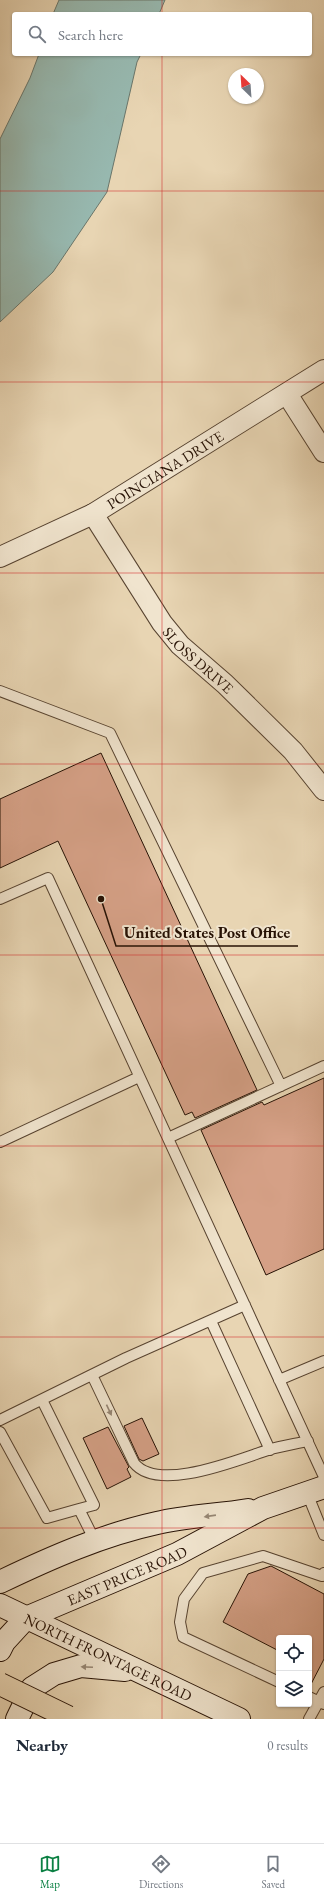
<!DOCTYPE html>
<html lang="en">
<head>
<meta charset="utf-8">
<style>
	body { margin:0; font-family:"EB Garamond",serif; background:#f6f6f7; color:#1f2937 }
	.controls { position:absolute; right:12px; bottom:12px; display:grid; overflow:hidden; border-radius:4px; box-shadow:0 1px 3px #0004 }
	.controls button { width:36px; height:36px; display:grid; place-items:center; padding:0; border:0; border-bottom:1px solid #e0e1e3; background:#fff; color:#1f2937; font:20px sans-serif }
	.compass { position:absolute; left:228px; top:68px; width:36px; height:36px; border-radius:50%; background:#fff; box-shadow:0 1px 3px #0004; rotate:335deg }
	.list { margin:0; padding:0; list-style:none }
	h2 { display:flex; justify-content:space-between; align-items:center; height:52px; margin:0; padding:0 16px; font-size:17px }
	h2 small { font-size:13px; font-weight:400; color:#747a83 }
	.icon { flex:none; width:22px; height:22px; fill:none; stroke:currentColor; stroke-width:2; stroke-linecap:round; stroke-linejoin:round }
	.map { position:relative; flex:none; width:324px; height:1719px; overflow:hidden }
	.search { position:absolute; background:#fff; box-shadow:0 1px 3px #0004; left:12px; right:12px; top:12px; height:44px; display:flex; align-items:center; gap:10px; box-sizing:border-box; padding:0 14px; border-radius:4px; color:#747a83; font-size:15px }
	.sheet { height:124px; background:#fff }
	nav { display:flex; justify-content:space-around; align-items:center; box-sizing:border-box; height:56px; border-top:1px solid #e0e1e3; background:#fff; font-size:11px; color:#747a83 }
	nav a { display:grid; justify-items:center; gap:2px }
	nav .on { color:#0b8043 }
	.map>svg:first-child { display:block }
	.water { fill:#97b8af; stroke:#6a766b }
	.building { fill:#d5a086; stroke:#271205 }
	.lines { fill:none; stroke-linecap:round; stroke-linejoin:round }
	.lane-casing { stroke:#574330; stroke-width:12 }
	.street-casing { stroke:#574330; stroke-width:22 }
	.secondary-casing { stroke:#271205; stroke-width:24 }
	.lane { stroke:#f0e4ce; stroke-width:10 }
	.street { stroke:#f0e4ce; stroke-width:20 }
	.secondary { stroke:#f0e4ce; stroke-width:22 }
	.highway-bridge-casing { stroke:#271205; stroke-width:24; stroke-linecap:butt }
	.highway-bridge { stroke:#e8d5b3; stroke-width:22 }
	.oneway { fill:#968674 }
	.grid { fill:none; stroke:#d62828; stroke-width:1; stroke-opacity:0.55 }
	.labels { text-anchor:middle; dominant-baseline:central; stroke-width:4; stroke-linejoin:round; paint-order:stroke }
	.street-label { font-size:15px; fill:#271205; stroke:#f0e4ce }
	.leader { fill:none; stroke:#271205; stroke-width:1.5 }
	.callout-dot { fill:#271205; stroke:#f0e4ce; stroke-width:1.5 }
	.callout-label { font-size:16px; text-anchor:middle; font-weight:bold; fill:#271205; stroke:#f0e4ce; stroke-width:4; stroke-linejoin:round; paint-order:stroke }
</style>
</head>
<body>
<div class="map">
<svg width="324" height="1719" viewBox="0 0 324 1719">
	<rect width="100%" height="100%" fill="#e8d5b3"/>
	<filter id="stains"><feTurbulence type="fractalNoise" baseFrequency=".005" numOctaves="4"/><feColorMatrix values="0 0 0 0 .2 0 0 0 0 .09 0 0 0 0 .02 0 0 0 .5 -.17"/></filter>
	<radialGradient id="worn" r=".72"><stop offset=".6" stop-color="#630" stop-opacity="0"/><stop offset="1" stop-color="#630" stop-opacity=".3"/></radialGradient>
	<!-- water -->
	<path class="water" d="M59,0H165L159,14H53Z
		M39,54H141L137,62L107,192L53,272L0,322V139L30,78Z"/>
	<!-- building -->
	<path class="building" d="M101,753L257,1090L195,1118L192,1112L185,1115L58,841L0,868V799Z
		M324,1078V1249L266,1275L201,1130L262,1102L264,1105Z
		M142,1418L159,1454L143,1461L139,1459L124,1426Z
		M108,1427L129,1467L127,1469L131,1477L107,1489L83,1438Z
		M271,1566L324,1594V1659L309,1688V1638H279V1651L223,1622L248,1574Z"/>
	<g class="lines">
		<defs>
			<path id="lane" d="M0,691L110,733L281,1086
				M0,899L48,878L324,1477
				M168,1138L324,1066
				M0,1142L139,1077
				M211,1321L270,1450
				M92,1375L134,1463C158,1493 237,1460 268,1450C281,1446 295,1444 308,1441
				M279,1380L324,1361
				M42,1400L94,1505L79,1509
				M0,1420L126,1358L245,1305
				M0,1432L47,1518L79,1509L95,1541
				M307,1493L324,1535
				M279,1682L183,1637L180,1622L184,1599L203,1573L263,1556L322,1576L324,1573
				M309,1697L324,1704
				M309,1719L324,1692"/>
			<g id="street">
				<path d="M287,394L324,452"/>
				<path id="s1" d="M93,514L162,623L180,645L225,684L293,751L324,790"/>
				<path id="s2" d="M0,557L93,514L324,370"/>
			</g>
			<g id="secondary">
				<path d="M0,1582C50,1558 102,1535 157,1523C186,1516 218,1515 248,1510"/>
				<path id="s3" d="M0,1605L239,1719"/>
				<path id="s4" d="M0,1650L4,1642L26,1618L177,1554L263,1508L324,1487"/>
				<path d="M17,1719L32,1688L54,1674L81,1666L125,1670"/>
			</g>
		</defs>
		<!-- lane casing -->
		<use href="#lane" class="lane-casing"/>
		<!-- street casing -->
		<use href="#street" class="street-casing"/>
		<!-- secondary casing -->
		<use href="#secondary" class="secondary-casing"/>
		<!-- lane -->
		<use href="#lane" class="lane"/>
		<!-- street -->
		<use href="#street" class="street"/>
		<!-- secondary -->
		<use href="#secondary" class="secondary"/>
		<defs>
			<path id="highway-bridge" d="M0,1684L68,1717"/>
		</defs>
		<!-- highway-bridge casing -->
		<use href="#highway-bridge" class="highway-bridge-casing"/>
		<!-- highway-bridge -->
		<use href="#highway-bridge" class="highway-bridge"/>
	</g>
	<!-- one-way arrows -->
	<defs><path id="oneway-solid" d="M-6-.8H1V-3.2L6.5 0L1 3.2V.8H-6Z"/></defs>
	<g class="oneway">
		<use href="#oneway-solid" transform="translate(109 1410) rotate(65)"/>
		<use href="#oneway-solid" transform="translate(210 1516) rotate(172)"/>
		<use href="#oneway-solid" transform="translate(87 1667) rotate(-177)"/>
	</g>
	<!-- grid -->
	<path class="grid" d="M162,0V14M162,54V1719M0,191H324M0,382H324M0,573H324M0,764H324M0,955H324M0,1146H324M0,1337H324M0,1528H324"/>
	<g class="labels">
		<!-- street labels -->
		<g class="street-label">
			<text stroke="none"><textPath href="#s2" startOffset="187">POINCIANA DRIVE</textPath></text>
			<text stroke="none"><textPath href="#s1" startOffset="181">SLOSS DRIVE</textPath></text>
			<text stroke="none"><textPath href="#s4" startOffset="151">EAST PRICE ROAD</textPath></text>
			<text stroke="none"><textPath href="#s3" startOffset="120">NORTH FRONTAGE ROAD</textPath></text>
		</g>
	</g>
	<!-- callouts -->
	<path class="leader" d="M101 899L116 946H298"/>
	<circle class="callout-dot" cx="101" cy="899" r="4"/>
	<g class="callout-label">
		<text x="207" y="938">United States Post Office</text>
	</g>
	<rect width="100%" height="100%" filter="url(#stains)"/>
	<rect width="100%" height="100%" fill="url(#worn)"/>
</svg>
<div class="controls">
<button><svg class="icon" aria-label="locate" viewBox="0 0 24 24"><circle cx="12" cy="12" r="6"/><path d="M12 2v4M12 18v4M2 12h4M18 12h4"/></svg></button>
<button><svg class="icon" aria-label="layers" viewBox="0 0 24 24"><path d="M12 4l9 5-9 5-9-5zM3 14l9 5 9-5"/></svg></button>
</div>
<svg class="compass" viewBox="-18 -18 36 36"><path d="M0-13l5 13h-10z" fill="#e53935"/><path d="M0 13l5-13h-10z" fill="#747a83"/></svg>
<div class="search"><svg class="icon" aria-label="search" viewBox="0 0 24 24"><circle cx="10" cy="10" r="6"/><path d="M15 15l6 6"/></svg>Search here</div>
</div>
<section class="sheet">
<h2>Nearby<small>0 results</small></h2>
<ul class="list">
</ul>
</section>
<nav>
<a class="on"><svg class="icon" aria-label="map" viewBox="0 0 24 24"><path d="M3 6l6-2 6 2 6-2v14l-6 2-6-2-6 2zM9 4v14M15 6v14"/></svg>Map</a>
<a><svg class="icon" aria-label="directions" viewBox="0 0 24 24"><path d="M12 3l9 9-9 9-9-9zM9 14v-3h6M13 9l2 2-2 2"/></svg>Directions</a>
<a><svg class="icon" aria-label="saved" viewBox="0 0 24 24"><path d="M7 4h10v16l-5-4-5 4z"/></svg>Saved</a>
</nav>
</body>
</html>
